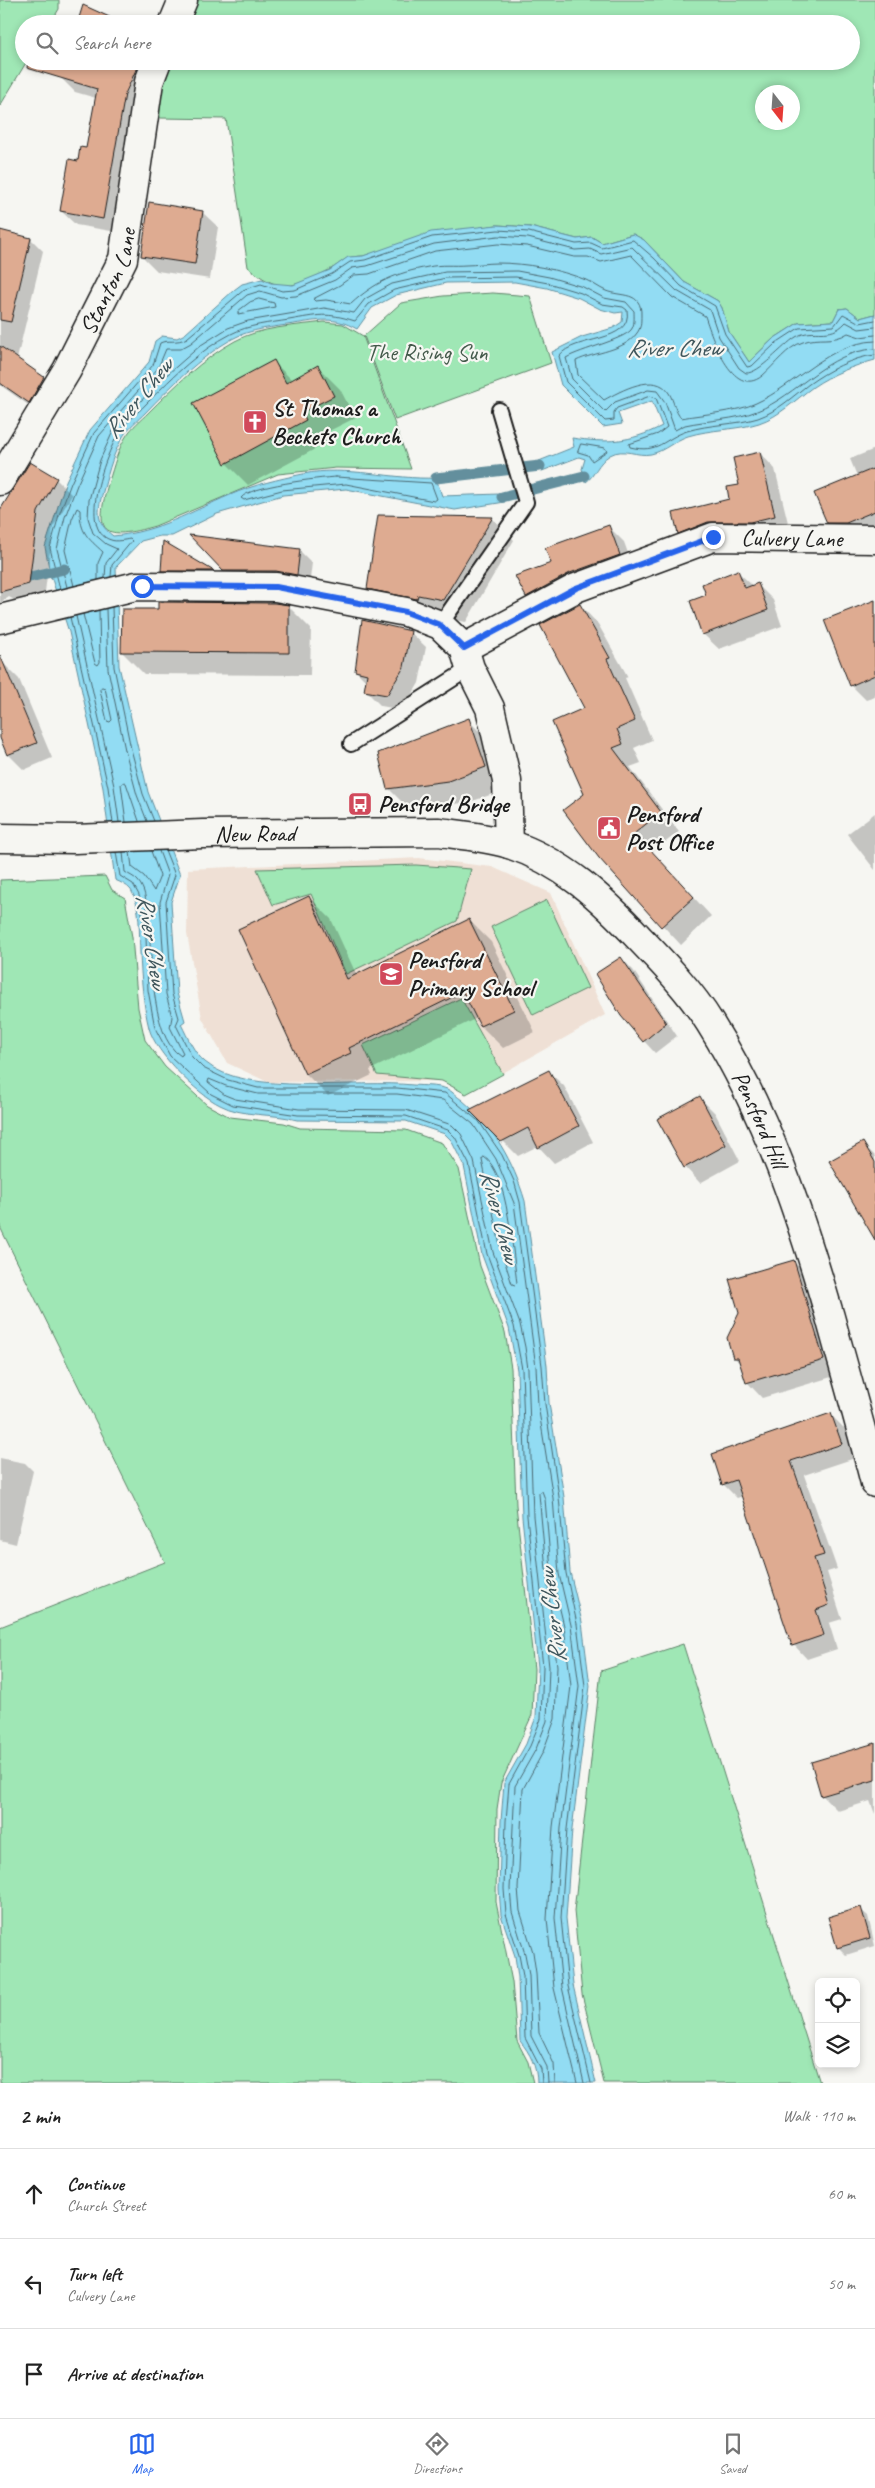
<!DOCTYPE html>
<html lang="en">
<head>
<meta charset="utf-8">
<style>
	body { margin:0; font-family:Caveat,sans-serif; background:#f2f2f2; color:#222 }
	.controls { position:absolute; right:15px; bottom:15px; display:grid; overflow:hidden; border-radius:8px; box-shadow:0 2px 8px #0003 }
	.controls button { width:45px; height:45px; display:grid; place-items:center; padding:0; border:0; border-bottom:1px solid #e0e0e0; background:#fff; color:#222; font:25px sans-serif }
	.compass { position:absolute; left:755px; top:85px; width:45px; height:45px; border-radius:50%; background:#fff; box-shadow:0 2px 8px #0003; rotate:163deg }
	.stop { position:absolute; width:15px; height:15px; margin:-11px; border:4px solid #2563eb; border-radius:50%; background:#fff }
	.stop.end { background:#2563eb; border-color:#fff; box-shadow:0 1px 5px #0008 }
	.list { margin:0; padding:0; list-style:none }
	h2 { display:flex; justify-content:space-between; align-items:center; height:65px; margin:0; padding:0 20px; font-size:21px }
	h2 small { font-size:16px; font-weight:400; color:#767676 }
	.list li { display:grid; grid-template-columns:32px 1fr auto; gap:15px; align-items:center; box-sizing:border-box; height:90px; padding:0 20px; border-top:1px solid #e0e0e0 }
	.list b { display:block; font-size:19px; white-space:nowrap }
	.list p { margin:0; font-size:16px; white-space:nowrap; color:#767676 }
	.list em { font-size:16px; font-style:normal; color:#767676 }
	.icon { flex:none; width:28px; height:28px; fill:none; stroke:currentColor; stroke-width:2; stroke-linecap:round; stroke-linejoin:round }
	.map { position:relative; flex:none; width:875px; height:2083px; overflow:hidden }
	.search { position:absolute; background:#fff; box-shadow:0 2px 8px #0003; left:15px; right:15px; top:15px; height:55px; display:flex; align-items:center; gap:12px; box-sizing:border-box; padding:0 18px; border-radius:28px; color:#767676; font-size:19px }
	.sheet { height:335px; background:#fff }
	nav { display:flex; justify-content:space-around; align-items:center; box-sizing:border-box; height:70px; border-top:1px solid #e0e0e0; background:#fff; font-size:14px; color:#767676 }
	nav a { display:grid; justify-items:center; gap:2px }
	nav .on { color:#2563eb }
	.map>svg:first-child { display:block }
	.built { fill:#efe0d5 }
	.green { fill:#9fe7b5; stroke:#5e8268; fill-rule:evenodd }
	.water { fill:#92dcf3; stroke:#638f9d }
	.shadow { fill:#0003 }
	.lines { fill:none; stroke-linecap:round; stroke-linejoin:round }
	.shore { stroke:#4b6972; stroke-width:1 }
	.stream { stroke:#638f9d; stroke-width:11 }
	.building { fill:#deab91; stroke:#1c1c1c }
	.lane-casing { stroke:#1c1c1c; stroke-width:18 }
	.street-casing { stroke:#1c1c1c; stroke-width:31 }
	.highway-casing { stroke:#1c1c1c; stroke-width:31 }
	.lane { stroke:#f6f6f2; stroke-width:14 }
	.street { stroke:#f6f6f2; stroke-width:28 }
	.highway { stroke:#f6f6f2; stroke-width:28 }
	.route { stroke:#2563eb; stroke-width:6 }
	.labels { text-anchor:middle; dominant-baseline:central; stroke-width:4.5; stroke-linejoin:round; paint-order:stroke }
	.street-label { font-size:24px; fill:#1c1c1c; stroke:#f6f6f2 }
	.park-label { font-size:24px; fill:#43594a; stroke:#f6f6f2 }
	.poi-label { font-size:24px; font-weight:bold; fill:#1c1c1c; stroke:#f6f6f2; text-anchor:start }
	.water-label { font-size:25px; font-style:italic; fill:#3f565c; stroke:#f6f6f2 }
</style>
</head>
<body>
<div class="map">
<svg width="875" height="2083" viewBox="0 0 875 2083">
	<rect width="100%" height="100%" fill="#f6f6f2"/>
	<filter id="ink" filterUnits="userSpaceOnUse"><feTurbulence type="fractalNoise" baseFrequency=".02" numOctaves="2"/><feDisplacementMap in="SourceGraphic" scale="10" xChannelSelector="R" yChannelSelector="G"/><feConvolveMatrix kernelMatrix="1 2 1 2 8 2 1 2 1" color-interpolation-filters="sRGB"/></filter>
	<g filter="url(#ink)">
		<!-- built -->
		<path class="built" d="M419,858L492,867L551,893L605,1015L466,1094L442,1081L268,1082L227,1063L202,1018L187,934L188,869Z"/>
		<!-- green -->
		<path class="green" d="M0,0H59V9L50,24H24V61H27L0,106Z
			M196,0H875V314L860,318L847,308L839,309L833,321L798,323L773,339L749,362L729,332L722,308L718,301L684,282L644,240L633,234L602,243L592,237L577,239L530,227L497,225L468,229L363,256C341,257 346,261 329,270C294,288 279,294 248,267L226,119L160,118L159,85L169,61H851V24H184ZM762,92H792V122H762Z
			M493,293L530,296L551,363L395,420L364,336L401,303L443,296Z
			M324,322L343,324L363,336L411,469L336,468L278,474L155,526C103,541 93,534 109,481C114,466 118,448 127,435C132,427 141,420 148,413C174,387 202,359 235,341C260,327 295,326 324,322Z
			M416,865L471,869L457,921L346,974L311,894L273,905L257,869Z
			M105,876L112,890L125,898L132,937L138,1008L145,1040L165,1067L207,1105L230,1117L284,1123L300,1128L406,1130L442,1143L459,1169L480,1266L505,1332L511,1368L516,1505L534,1669L532,1715L501,1783L497,1809L496,1902L512,1982L517,2041L528,2062L533,2083H0V1627L165,1562L0,1227V880Z
			M547,900L588,988L533,1015L491,927Z
			M461,998L503,1074L466,1094L442,1081L377,1075L363,1045Z
			M683,1644L820,2083H604L582,1994L574,1911L601,1671Z"/>
		<!-- water -->
		<path class="water" d="M497,225L530,227L577,239L592,237L602,243L633,234L644,240L684,282L718,301L722,308L729,332L749,362L773,339L798,323L833,321L839,309L847,308L860,318L875,314V360C853,366 832,374 813,387C795,400 780,416 759,423C737,430 711,429 688,436C675,440 665,451 651,454C637,457 624,447 610,455C597,463 595,476 586,482L582,469L585,459L579,457L542,471L539,461L574,447L572,438C607,443 629,443 662,426L652,401L618,413L622,424L603,427L561,385L552,352L582,337L613,328L622,322L623,312L615,313L600,309L579,298L547,288L515,282L446,283L396,295L372,308L357,329C334,316 319,320 294,324C274,327 250,329 232,339C199,358 171,386 145,413C138,420 129,427 124,435C114,451 109,470 104,488C98,509 94,521 113,536C158,532 190,512 230,495C253,485 279,479 303,474C347,465 393,480 436,478L442,496L499,494L505,502L455,510L346,489L283,495L217,514L172,536H160L141,541L116,567L119,666L148,792L180,875L171,902L177,993L185,1021L181,1024C188,1038 194,1053 205,1062C245,1097 359,1079 413,1085C423,1086 437,1085 447,1089C452,1091 457,1097 462,1100C494,1127 513,1161 525,1201L547,1366L549,1403L564,1497L570,1572L582,1622L590,1686L572,1829L566,1918L573,1985L596,2083H537C537,2067 530,2053 520,2041L518,1977L515,1956L501,1915L499,1889L501,1821L504,1783L526,1744L536,1717L538,1667L522,1517L517,1370L509,1328L482,1255L464,1166L451,1140L445,1134L406,1121L297,1120C273,1113 242,1117 220,1105C196,1093 156,1054 149,1028C143,1004 141,977 140,953C139,934 141,906 131,890C127,885 120,882 115,880L103,788L69,632L50,573L45,547L66,481L90,430L149,362L155,341L162,336L177,338L185,334L234,290L242,284L262,279L271,283L293,285L330,270L348,257L363,256L431,232Z"/>
		<!-- shadow -->
		<path class="shadow" d="M66,61H160L117,232L76,225L61,211L79,162L87,149L96,98L75,92L61,78Z
			M202,212L218,227L210,279L157,271L142,256Z
			M0,231L31,239L43,251L17,359L56,390L41,414L0,385Z
			M274,362L292,380L318,367L340,389L355,418L323,434L328,442L248,485L226,463Z
			M875,449V532L843,538L828,522L857,476L850,459Z
			M760,453L775,469L790,531L694,548L679,533L731,500Z
			M30,464L56,479L72,495L53,527L44,600L22,605L9,597L0,603V510Z
			M492,518L514,540L466,622L390,610L368,588Z
			M608,526L624,542L634,570L542,612L527,596L552,564Z
			M164,543L214,572L220,578H170L162,570Z
			M299,550L312,563L309,587L237,583L224,570Z
			M738,572L753,586L757,584L773,600L782,626L719,649L703,634L708,596Z
			M875,602V697L866,700L851,685Z
			M580,605L598,624L628,677L625,678L652,740L634,748L641,763L630,767L679,832L652,852L711,916L681,945L600,858L586,795L585,709Z
			M289,607L311,629L310,675L144,674L122,652Z
			M410,632L426,647L419,683L403,710L381,706L365,690L367,682L356,671Z
			M3,663L19,679L52,758L24,770L8,754L0,735V665Z
			M468,720L490,742L507,789L470,802L410,810L388,788Z
			M875,813V870L847,834Z
			M309,897L331,919L357,976L469,920L491,942L535,1032L503,1048L481,1026L477,1018L370,1070L372,1075L328,1096L306,1074L239,929Z
			M621,958L633,970L677,1036L655,1053L644,1041Z
			M548,1071L564,1086L593,1142L554,1163L538,1146L518,1156L472,1110Z
			M699,1097L715,1113L740,1161L700,1183L685,1167Z
			M863,1144L875,1156V1237Z
			M794,1262L809,1277L838,1375L762,1398L747,1382L741,1365L735,1358Z
			M831,1415L845,1429L855,1458L804,1475L837,1569L827,1572L842,1619L829,1623L837,1649L807,1659L794,1645L743,1496L737,1498L723,1484Z
			M0,1458L25,1463L33,1471L16,1544L0,1540Z
			M875,1744V1814L870,1801L838,1811L822,1795Z
			M860,1909L868,1916L875,1946L846,1955L838,1947Z"/>
		<g class="lines">
			<!-- shore -->
			<path class="shore" d="M259,299L274,303L275,307L238,314V311L250,302Z
				M875,335L860,337L848,333C833,343 819,336 803,342C787,347 775,365 762,376C732,400 711,334 705,316L672,297L631,255L601,262L588,257H574L527,246L498,244L435,251L369,274L354,275L340,285L313,299L315,301L326,300L351,304C375,282 396,273 428,267C441,264 453,266 466,265C476,265 486,263 497,263C526,263 558,269 586,280C593,283 599,288 606,291C621,297 642,291 641,315C641,322 641,328 637,333C625,351 594,352 576,361L578,375L604,400C620,391 656,371 669,393C674,401 675,412 681,418C702,414 738,412 756,403C796,385 828,343 875,341
				M581,444L605,448L607,451L592,461L588,455L578,452Z
				M336,477L431,483L437,499L434,501L346,484L282,490L244,500L241,498C249,486 319,478 336,477Z
				M111,577L112,565L132,541L130,539C124,540 116,542 111,540C76,530 107,451 120,431C128,420 140,411 149,401C173,376 200,350 231,334C248,325 270,323 289,320C319,315 326,312 355,321L369,304L394,290L446,278L516,277L548,283L581,293L602,304L623,307L627,310C633,344 574,335 559,356L566,382L605,421L614,420V412L617,408L650,396L656,398L667,427L658,434L629,444L630,447C659,454 663,439 687,431C710,424 735,425 758,418C778,411 793,396 809,384C827,371 853,357 875,355
				M105,578L106,563L117,549L106,544L93,533L88,518L89,500L100,460L114,429L161,380L201,345L228,328L248,321L324,308L354,313L365,299L392,284L445,272L517,271L549,277L583,287L604,298L626,302L634,311C634,317 635,325 631,330C622,340 582,349 566,358L572,379L605,412L615,402L648,390L657,391L665,402L675,430L685,425C708,420 735,420 757,411C797,396 827,351 875,349
				M74,586L65,550L72,519L77,508L80,510C80,533 88,538 103,552L98,563V580
				M67,587L57,549L65,517L77,485L99,436L158,368L166,349H180L191,343L247,295L260,291L281,297L296,296L335,280L352,268L367,266L434,244L498,236L528,238L575,250L590,249L601,254L632,247L677,291L710,310L719,337L739,368L746,373C759,374 783,345 796,337C814,326 829,341 846,322L859,329L875,327
				M60,589L50,548L59,515L71,483L94,433L153,365L160,343C168,339 176,344 187,338L245,289L261,284L282,291L295,290L332,274L350,262L365,260L432,237L498,230L529,232L576,244L591,243L602,248L633,240L654,258L681,286L715,306L725,334L747,367L752,366L776,343L799,328L834,326L843,314L860,323L875,320
				M112,607L114,667L131,749L143,794L154,821
				M106,609L108,669L125,750L137,795L147,821
				M83,614L95,663L98,665L100,662L99,610
				M76,616L114,786L119,822
				M70,617L108,787L113,823
				M102,687L105,688L112,720L110,722L107,721L100,690Z
				M126,822L121,784L124,782L126,783L139,821
				M165,850L175,875L166,902L172,994L179,1018L176,1025L192,1057L203,1068L228,1080L258,1088H397L445,1093L477,1120
				M116,852L120,876L133,884L139,895L146,937L148,990L155,1028L170,1056L211,1094L233,1105L298,1115L406,1116L448,1130L455,1137L469,1164L487,1254L514,1326L522,1369L527,1516L543,1667L541,1719L530,1746L509,1784L506,1821L504,1889L506,1914L519,1955L523,1976L525,2038L541,2069L542,2083
				M123,852L125,872C129,875 135,877 138,881C145,889 146,900 147,910C153,946 148,1036 181,1056L183,1053L170,1027L172,1017L166,994L160,902L168,875L159,851
				M130,852L132,867L144,876L154,891L160,876L151,851
				M478,1120L502,1155L514,1181L520,1202L542,1366L545,1404L559,1497L566,1573L577,1624L585,1686L567,1829L561,1918L568,1986L591,2083
				M484,1157C508,1171 513,1256 517,1283L515,1285L512,1284L501,1250L482,1160Z
				M542,1491L545,1499L551,1570L549,1572L546,1570L539,1494Z
				M548,2083L547,2067L531,2036L529,1975L525,1954L512,1912L510,1889L515,1786L536,1749L547,1721L549,1667L533,1516L528,1369L525,1347L520,1324L493,1252L474,1161L461,1134L452,1125L406,1110L299,1109L235,1099L225,1095L208,1082L209,1079L226,1086L258,1094H397L443,1100L473,1124L496,1159L514,1203L536,1367L538,1405L553,1498L559,1574L571,1625L579,1686L561,1828L555,1918L562,1987L584,2083
				M555,2083L554,2064L539,2033L536,1973L533,1952L520,1911L518,1889L523,1789L543,1752L555,1719L557,1666L547,1577L550,1575L552,1576L564,1626L571,1686L553,1827L547,1919L554,1988L577,2083"/>
			<!-- stream -->
			<path class="stream" d="M436,478L540,466
				M502,497L584,476
				M30,577L64,569"/>
		</g>
		<!-- building -->
		<path class="building" d="M83,5L116,20L115,24H77Z
			M28,61H140L125,94L103,219L60,211L69,159L78,161L80,147L86,148L97,89L27,68Z
			M149,202L203,211L195,264L141,256Z
			M0,230L31,238L11,322L0,320Z
			M0,346L44,377L29,403L0,383Z
			M274,360L286,383L318,365L334,396L302,412L306,420L225,464L193,403Z
			M760,452L775,516L750,522H708L678,534L673,513L729,499L727,487L739,485L733,458Z
			M30,462L57,478L38,512L29,584L0,592V510Z
			M875,468V511L846,523H827L814,493Z
			M378,515L493,517L443,600L418,595L417,599L367,589Z
			M609,525L620,555L570,573L526,597L515,576L551,563L545,548Z
			M189,535L300,549L297,575L276,571H223Z
			M163,541L214,571H161Z
			M738,570L745,588L758,583L768,610L702,635L690,601L706,595L702,584Z
			M875,600V675L850,686L824,620Z
			M158,602L274,603L289,605V653L121,652L122,609H158Z
			M580,604L610,658L607,659L635,721L617,729L623,744L613,748L661,812L635,833L694,897L661,927L599,858L563,810L584,794L552,722L584,708L540,625Z
			M362,620L411,631L404,667L387,695L364,691L367,674L355,671Z
			M0,655L37,743L7,755L0,738Z
			M469,718L486,767L448,781L387,789L378,753Z
			M309,896L347,979L469,919L514,1010L480,1026L463,992L349,1048L351,1053L305,1074L238,929Z
			M621,957L666,1023L643,1042L621,1016L595,974Z
			M549,1070L579,1126L538,1148L528,1128L501,1142L469,1110Z
			M700,1096L726,1145L684,1168L657,1119Z
			M863,1142L875,1162V1240L829,1161Z
			M794,1260L824,1360L746,1383L738,1358H733L727,1338L739,1313L729,1279Z
			M831,1413L842,1444L791,1461L824,1555L814,1558L829,1605L816,1610L824,1635L792,1646L736,1480L722,1485L712,1454Z
			M875,1743V1780L821,1796L811,1762Z
			M861,1907L870,1938L837,1948L828,1917Z"/>
		<g class="lines">
			<defs>
				<path id="lane" d="M440,625L526,502L499,410
					M351,744L470,668"/>
				<g id="street">
					<path d="M173,24L183,0"/>
					<path id="s1" d="M0,481L67,370L123,259L149,82L157,61"/>
					<path d="M0,619L136,586L276,587L406,612L440,625L464,648L470,668L490,708L507,781L509,844"/>
					<path id="s2" d="M464,648L576,588L713,537L875,539"/>
				</g>
				<g id="highway">
					<path id="s3" d="M0,838L75,839L203,834L439,832C462,835 486,837 509,844C562,861 603,899 640,939C665,965 691,992 710,1023C767,1114 800,1214 830,1317C845,1372 861,1427 875,1483"/>
				</g>
			</defs>
			<!-- lane casing -->
			<use href="#lane" class="lane-casing"/>
			<!-- street casing -->
			<use href="#street" class="street-casing"/>
			<!-- highway casing -->
			<use href="#highway" class="highway-casing"/>
			<!-- lane -->
			<use href="#lane" class="lane"/>
			<!-- street -->
			<use href="#street" class="street"/>
			<!-- highway -->
			<use href="#highway" class="highway"/>
		</g>
	</g>
	<g class="lines" filter="url(#ink)">
		<!-- route -->
		<path class="route" d="M142,586L276,587L406,612L440,625L464,648L576,588L713,537"/>
	</g>
	<!-- icons -->
	<defs>
		<symbol id="church-square" viewBox="-11 -11 22 22"><rect x="-9" y="-9" width="18" height="18" rx="4" fill="#d1495b" stroke="#f6f6f2"/><path d="M-1.2-6h2.4v3.5h3.3v2.4h-3.3V6h-2.4V-.1h-3.3v-2.4h3.3Z" fill="#fff"/></symbol>
		<symbol id="bus-square" viewBox="-11 -11 22 22"><rect x="-9" y="-9" width="18" height="18" rx="4" fill="#d1495b" stroke="#f6f6f2"/><path d="M-5-6H5V4H4V6H2V4H-2V6H-4V4H-5ZM-3.5-4V0h7V-4ZM-3.5 1.2v1.5H-2V1.2ZM2 1.2v1.5H3.5V1.2Z" fill="#fff"/></symbol>
		<symbol id="civic-square" viewBox="-11 -11 22 22"><rect x="-9" y="-9" width="18" height="18" rx="4" fill="#d1495b" stroke="#f6f6f2"/><path d="M-.6-6.5H3V-4.5H.6V-3L4-1V1h2V6H-6V1h2V-1L-.6-3ZM-1.2 2.5V6h2.4V2.5Z" fill="#fff"/></symbol>
		<symbol id="school-square" viewBox="-11 -11 22 22"><rect x="-9" y="-9" width="18" height="18" rx="4" fill="#d1495b" stroke="#f6f6f2"/><path d="M0-5L7-2L0 1L-7-2ZM-4 1L0 2.5L4 1V4Q0 6-4 4Z" fill="#fff"/></symbol>
	</defs>
	<g fill-rule="evenodd">
		<use href="#church-square" x="241" y="408" width="28" height="28"/>
		<use href="#bus-square" x="346" y="790" width="28" height="28"/>
		<use href="#civic-square" x="595" y="814" width="28" height="28"/>
		<use href="#school-square" x="377" y="960" width="28" height="28"/>
	</g>
	<g class="labels">
		<!-- street labels -->
		<g class="street-label">
			<text stroke="none"><textPath href="#s1" startOffset="228">Stanton Lane</textPath></text>
			<text stroke="none"><textPath href="#s2" startOffset="352">Culvery Lane</textPath></text>
			<text stroke="none"><textPath href="#s3" startOffset="255">New Road</textPath></text>
			<text stroke="none"><textPath href="#s3" startOffset="892">Pensford Hill</textPath></text>
		</g>
		<!-- park labels -->
		<g class="park-label">
			<text x="427" y="352">The Rising Sun</text>
		</g>
		<!-- poi labels -->
		<g class="poi-label">
			<text x="272" y="408">St Thomas a<tspan x="272" dy="28">Beckets Church</tspan></text>
			<text x="378" y="804">Pensford Bridge</text>
			<text x="626" y="814">Pensford<tspan x="626" dy="28">Post Office</tspan></text>
			<text x="408" y="960">Pensford<tspan x="408" dy="28">Primary School</tspan></text>
		</g>
		<!-- water labels -->
		<g class="water-label">
			<text x="674" y="348">River Chew</text>
			<text transform="translate(138 398) rotate(-51)">River Chew</text>
			<text transform="translate(152 941) rotate(81)">River Chew</text>
			<text transform="translate(500 1216) rotate(75)">River Chew</text>
			<text transform="translate(552 1616) rotate(-97)">River Chew</text>
		</g>
	</g>
</svg>
<div class="controls">
<button><svg class="icon" aria-label="locate" viewBox="0 0 24 24"><circle cx="12" cy="12" r="6"/><path d="M12 2v4M12 18v4M2 12h4M18 12h4"/></svg></button>
<button><svg class="icon" aria-label="layers" viewBox="0 0 24 24"><path d="M12 4l9 5-9 5-9-5zM3 14l9 5 9-5"/></svg></button>
</div>
<svg class="compass" viewBox="-18 -18 36 36"><path d="M0-13l5 13h-10z" fill="#e53935"/><path d="M0 13l5-13h-10z" fill="#767676"/></svg>
<div class="stop" style="left:142px;top:586px"></div>
<div class="stop end" style="left:713px;top:537px"></div>
<div class="search"><svg class="icon" aria-label="search" viewBox="0 0 24 24"><circle cx="10" cy="10" r="6"/><path d="M15 15l6 6"/></svg>Search here</div>
</div>
<section class="sheet">
<h2>2 min<small>Walk · 110 m</small></h2>
<ul class="list">
<li><svg class="icon" aria-label="ahead" viewBox="0 0 24 24"><path d="M12 20V5M6 11l6-6 6 6"/></svg><div><b>Continue</b><p>Church Street</p></div><em>60 m</em></li>
<li><svg class="icon" aria-label="left" viewBox="0 0 24 24"><path d="M17 20v-9H6M10 6l-5 5 5 5"/></svg><div><b>Turn left</b><p>Culvery Lane</p></div><em>50 m</em></li>
<li><svg class="icon" aria-label="arrive" viewBox="0 0 24 24"><path d="M6 21V4h12l-3 4 3 4H6"/></svg><div><b>Arrive at destination</b></div></li>
</ul>
</section>
<nav>
<a class="on"><svg class="icon" aria-label="map" viewBox="0 0 24 24"><path d="M3 6l6-2 6 2 6-2v14l-6 2-6-2-6 2zM9 4v14M15 6v14"/></svg>Map</a>
<a><svg class="icon" aria-label="directions" viewBox="0 0 24 24"><path d="M12 3l9 9-9 9-9-9zM9 14v-3h6M13 9l2 2-2 2"/></svg>Directions</a>
<a><svg class="icon" aria-label="saved" viewBox="0 0 24 24"><path d="M7 4h10v16l-5-4-5 4z"/></svg>Saved</a>
</nav>
</body>
</html>
